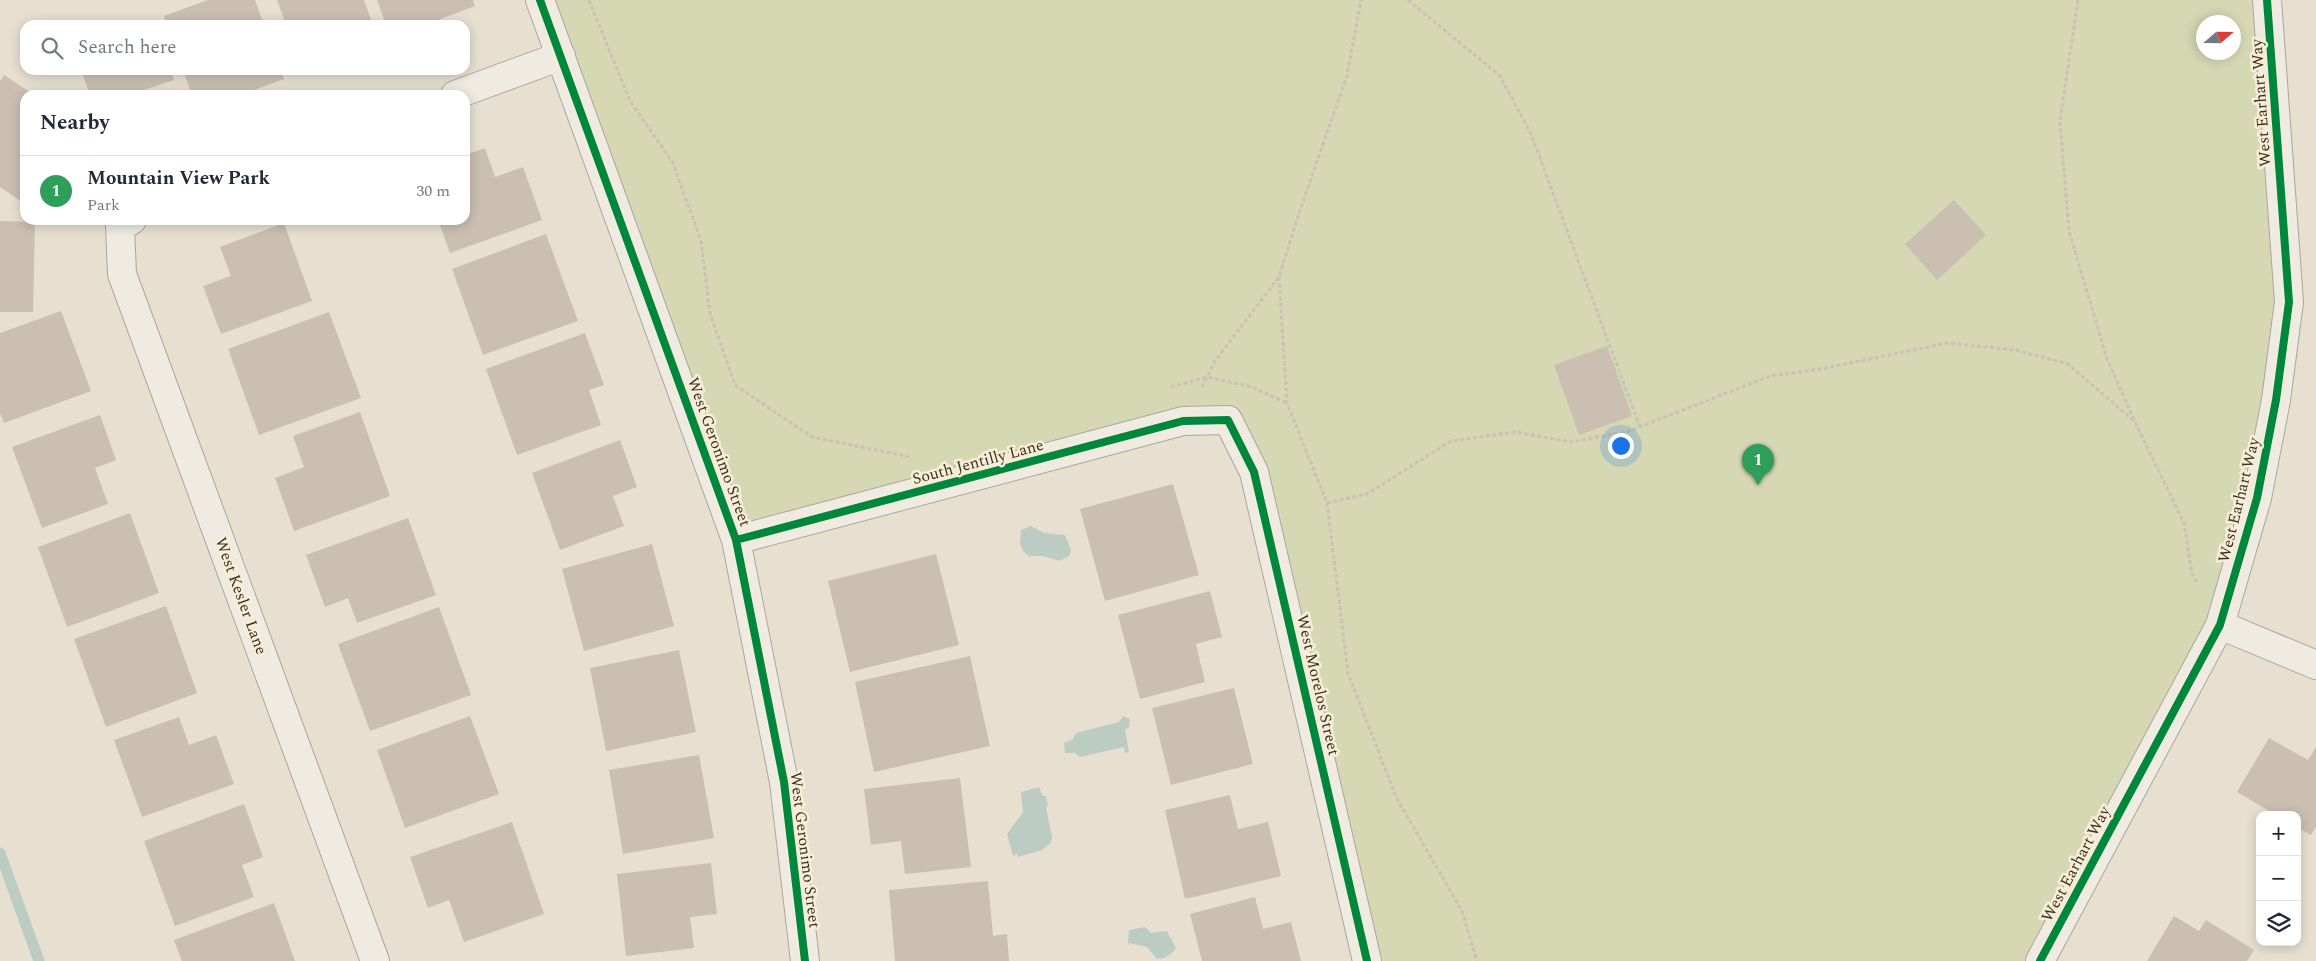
<!DOCTYPE html>
<html lang="en">
<head>
<meta charset="utf-8">
<style>
	body { margin:0; font-family:Spectral,serif; background:#f6f6f7; color:#1f2937 }
	.controls { position:absolute; right:15px; bottom:15px; display:grid; overflow:hidden; border-radius:10px; box-shadow:0 2px 12px #0003 }
	.controls button { width:45px; height:45px; display:grid; place-items:center; padding:0; border:0; border-bottom:1px solid #e0e1e3; background:#fff; color:#1f2937; font:25px sans-serif }
	.compass { position:absolute; left:2196px; top:15px; width:45px; height:45px; border-radius:50%; background:#fff; box-shadow:0 2px 12px #0003; rotate:70deg }
	.you { position:absolute; left:1620px; top:445px; width:18px; height:18px; margin:-12px; border:4px solid #fff; border-radius:50%; background:#1a73e8; box-shadow:0 0 0 8px #1a73e833 }
	.badge { display:grid; place-items:center; width:32px; height:32px; border-radius:50%; background:#786c5e; color:#fff; font-size:16px; font-weight:700 }
	.pin { position:absolute; translate:-50% -41px; filter:drop-shadow(0 1px 2px #0008) }
	.pin::after { content:''; position:absolute; top:26px; width:18px; height:15px; background:inherit; clip-path:polygon(0 0,100% 0,50% 100%) }
	.list { margin:0; padding:0; list-style:none }
	h2 { display:flex; justify-content:space-between; align-items:center; height:65px; margin:0; padding:0 20px; font-size:21px }
	h2 small { font-size:16px; font-weight:400; color:#747a83 }
	.list li { display:grid; grid-template-columns:32px 1fr auto; gap:15px; align-items:center; box-sizing:border-box; height:70px; padding:0 20px; border-top:1px solid #e0e1e3 }
	.list b { display:block; font-size:19px; white-space:nowrap }
	.list p { margin:0; font-size:16px; white-space:nowrap; color:#747a83 }
	.list em { font-size:16px; font-style:normal; color:#747a83 }
	.icon { flex:none; width:28px; height:28px; fill:none; stroke:currentColor; stroke-width:2; stroke-linecap:round; stroke-linejoin:round }
	.map { position:relative; flex:none; width:2316px; height:961px; overflow:hidden }
	.search { position:absolute; background:#fff; box-shadow:0 2px 12px #0003; left:20px; top:20px; width:450px; height:55px; display:flex; align-items:center; gap:12px; box-sizing:border-box; padding:0 18px; border-radius:15px; color:#747a83; font-size:19px }
	.panel { position:absolute; background:#fff; box-shadow:0 2px 12px #0003; left:20px; top:90px; width:450px; height:135px; border-radius:15px }
	.map>svg:first-child { display:block }
	.green { fill:#d6d7b3; fill-rule:evenodd }
	.water { fill:#bcccc2 }
	.lines { fill:none; stroke-linecap:round; stroke-linejoin:round }
	.stream { stroke:#bcccc2; stroke-width:11 }
	.building { fill:#cbbfb2 }
	.street-casing { stroke:#ada599; stroke-width:30 }
	.path { stroke:#c8c2b9; stroke-width:3; stroke-dasharray:4 2.5; stroke-linecap:butt }
	.street { stroke:#efebe3; stroke-width:28 }
	.cycleway-casing { stroke:#f7eed8; stroke-width:11 }
	.cycleway { stroke:#00873e; stroke-width:8 }
	.labels { text-anchor:middle; dominant-baseline:central; stroke-width:5; stroke-linejoin:round; paint-order:stroke }
	.street-label { font-size:16px; fill:#3d2e20; stroke:#f7eed8 }
</style>
</head>
<body>
<div class="map">
<svg width="2316" height="961" viewBox="0 0 2316 961">
	<rect width="100%" height="100%" fill="#e7e0d1"/>
	<!-- green -->
	<path class="green" d="M540,0H2267L2289,302L2220,625L2040,961H1367L1228,420L736,540ZM2204,22H2234V52H2204Z"/>
	<!-- water -->
	<path class="water" d="M1031,526L1044,533L1065,535L1071,550L1069,556L1059,561L1043,556H1029L1023,551L1020,543L1021,530Z
		M1123,716L1130,719L1129,727L1125,730L1129,752L1125,753L1124,747L1080,757L1075,753H1065L1064,743L1073,739L1076,733L1119,722Z
		M1039,787L1043,796H1046L1048,806L1046,807L1052,837L1051,843L1042,850L1018,857L1017,854L1013,856L1007,834L1023,812L1021,792Z
		M1145,927L1151,933L1167,931L1176,948C1172,954 1165,959 1157,959L1147,947L1128,943L1129,930Z"/>
	<g class="lines">
		<!-- stream -->
		<path class="stream" d="M0,853L39,961"/>
	</g>
	<!-- building -->
	<path class="building" d="M208,0H255L264,25H167L164,16Z
		M277,0H364L373,25H286Z
		M377,0H473L475,6L424,25H386Z
		M153,20L155,25H138Z
		M81,70H171L174,80L144,90L146,95H90Z
		M183,70H281L284,79L240,95H192Z
		M4,75L34,95H25V204L0,187V81Z
		M485,148L495,177L523,167L542,220L450,253L438,220H465V155Z
		M1954,200L1986,235L1937,280L1905,244Z
		M0,221L35,222L33,312H0Z
		M284,223L312,301L221,334L203,286L231,276L220,247Z
		M546,234L578,321L483,355L452,269Z
		M61,311L91,391L4,423L0,413V333Z
		M329,312L361,398L259,435L228,349Z
		M585,333L604,385L589,390L601,425L517,455L486,369Z
		M1607,346L1632,416L1579,435L1554,365Z
		M360,412L390,496L294,531L275,478L304,467L293,436Z
		M100,415L116,460L95,468L108,504L42,528L12,447Z
		M620,440L637,487L613,496L624,526L560,550L532,473Z
		M1173,484L1199,575L1105,601L1080,509Z
		M130,513L159,593L67,627L38,547Z
		M408,518L436,595L357,623L348,598L325,607L306,555Z
		M652,544L674,626L584,651L562,569Z
		M936,554L959,645L850,672L828,581Z
		M1210,591L1222,637L1196,644L1205,682L1140,699L1118,615Z
		M166,606L197,693L106,727L74,639Z
		M439,607L471,695L370,731L338,644Z
		M679,650L696,732L606,751L590,668Z
		M970,656L990,746L874,772L855,682Z
		M1234,688L1253,764L1171,785L1152,708Z
		M470,716L499,794L405,828L377,750Z
		M179,717L189,745L216,735L234,784L142,817L114,740Z
		M2269,738L2308,760L2316,747V827L2311,835L2297,827V815H2276L2237,792Z
		M699,755L714,838L623,854L609,770Z
		M960,778L971,867L905,874L901,841L871,845L864,789Z
		M1230,795L1238,829L1268,822L1281,876L1185,899L1165,810Z
		M244,804L263,857L242,865L254,897L175,926L144,841Z
		M512,822L544,914L464,942L449,900L428,908L410,857Z
		M711,863L717,914L690,917L694,948L626,956L617,874Z
		M988,881L993,936L1007,934L1009,961H895L889,890Z
		M1255,897L1263,929L1291,922L1301,961H1202L1190,914Z
		M274,903L295,961H182L174,940Z
		M2174,916L2199,931L2206,920L2254,950L2247,961H2147Z"/>
	<g class="lines">
		<defs>
			<path id="street" d="M540,0L736,540L784,782L805,961
				M455,95L561,56
				M132,220L120,227L122,274L375,961
				M736,540L1183,421L1228,420L1254,472L1367,961
				M2220,625L2316,665
				M2040,961L2220,625L2257,498L2276,400L2289,302L2267,0"/>
		</defs>
		<!-- street casing -->
		<use href="#street" class="street-casing"/>
		<!-- path -->
		<path class="path" d="M589,0L630,101L673,163L701,241L710,313L735,385L812,437L910,457
			M1408,0L1500,76L1531,134L1640,427
			M2078,0L2060,121L2069,231L2107,359L2135,422L2184,523L2192,574L2197,583
			M1279,277L1287,403L1327,503L1367,494L1451,441L1515,432L1571,442L1629,431L1770,376L1826,368L1947,343L2016,350L2068,364L2135,422
			M1171,387L1207,377L1252,387L1287,403
			M1202,387L1215,361L1279,277L1300,210L1347,76L1361,0
			M1327,503L1348,673L1396,797L1462,911L1477,961"/>
		<!-- street -->
		<use href="#street" class="street"/>
		<defs>
			<path id="cycleway" d="M540,0L736,540L784,782L805,961
				M736,540L1183,421L1228,420L1254,472L1367,961
				M2040,961L2220,625L2257,498L2276,400L2289,302L2267,0"/>
		</defs>
		<!-- cycleway casing -->
		<use href="#cycleway" class="cycleway-casing"/>
		<!-- cycleway -->
		<use href="#cycleway" class="cycleway"/>
	</g>
	<g class="labels">
		<!-- street labels -->
		<g class="street-label">
			<text transform="translate(2261 103) rotate(-94)">West Earhart Way</text>
			<text transform="translate(719 452) rotate(70)">West Geronimo Street</text>
			<text transform="translate(978 462) rotate(-15)">South Jentilly Lane</text>
			<text transform="translate(2239 500) rotate(-76)">West Earhart Way</text>
			<text transform="translate(241 596) rotate(70)">West Kesler Lane</text>
			<text transform="translate(1318 685) rotate(77)">West Morelos Street</text>
			<text transform="translate(805 850) rotate(83)">West Geronimo Street</text>
			<text transform="translate(2076 864) rotate(-62)">West Earhart Way</text>
		</g>
	</g>
</svg>
<div class="controls">
<button>+</button>
<button>−</button>
<button><svg class="icon" aria-label="layers" viewBox="0 0 24 24"><path d="M12 4l9 5-9 5-9-5zM3 14l9 5 9-5"/></svg></button>
</div>
<svg class="compass" viewBox="-18 -18 36 36"><path d="M0-13l5 13h-10z" fill="#e53935"/><path d="M0 13l5-13h-10z" fill="#747a83"/></svg>
<div class="you"></div>
<div class="pin badge" style="left:1758px;top:485px;background:#2e9e5b">1</div>
<div class="search"><svg class="icon" aria-label="search" viewBox="0 0 24 24"><circle cx="10" cy="10" r="6"/><path d="M15 15l6 6"/></svg>Search here</div>
<section class="panel">
<h2>Nearby<small></small></h2>
<ul class="list">
<li><span class="badge" style="background:#2e9e5b">1</span><div><b>Mountain View Park</b><p>Park</p></div><em>30 m</em></li>
</ul>
</section>
</div>
</body>
</html>
